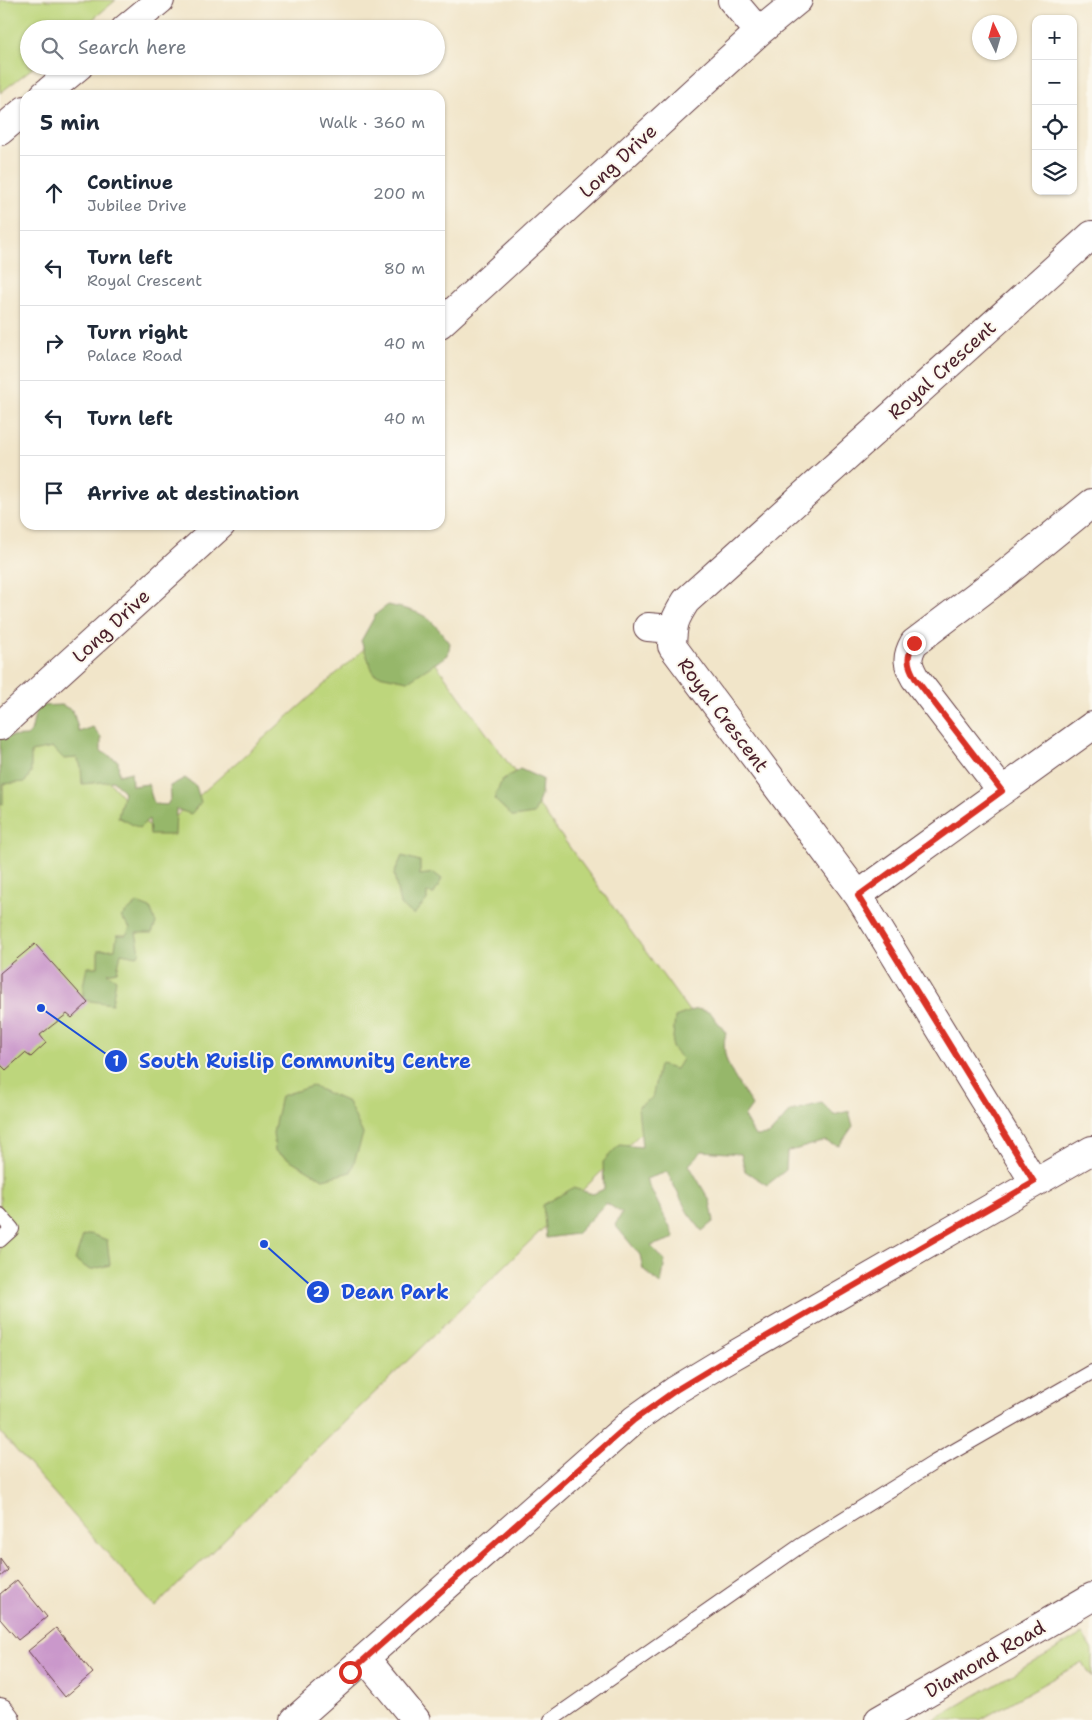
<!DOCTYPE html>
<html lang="en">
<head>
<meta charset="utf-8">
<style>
	body { margin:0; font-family:"Shantell Sans",sans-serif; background:#f2f2f3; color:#1f2937 }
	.controls { position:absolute; right:15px; top:15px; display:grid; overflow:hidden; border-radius:10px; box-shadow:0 1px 4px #0004 }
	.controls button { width:45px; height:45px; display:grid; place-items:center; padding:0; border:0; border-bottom:1px solid #e0e1e3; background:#fff; color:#1f2937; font:25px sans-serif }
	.compass { position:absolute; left:972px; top:15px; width:45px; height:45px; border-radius:50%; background:#fff; box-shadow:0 1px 4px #0004; rotate:355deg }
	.stop { position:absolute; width:15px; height:15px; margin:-11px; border:4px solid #d93025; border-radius:50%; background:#fff }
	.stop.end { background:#d93025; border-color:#fff; box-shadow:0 1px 5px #0008 }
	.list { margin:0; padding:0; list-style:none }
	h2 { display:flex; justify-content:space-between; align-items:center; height:65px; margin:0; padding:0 20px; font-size:21px }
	h2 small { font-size:16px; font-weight:400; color:#747a83 }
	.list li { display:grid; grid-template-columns:32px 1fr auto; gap:15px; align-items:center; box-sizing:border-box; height:75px; padding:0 20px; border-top:1px solid #e0e1e3 }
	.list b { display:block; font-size:19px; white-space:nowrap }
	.list p { margin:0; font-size:16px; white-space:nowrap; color:#747a83 }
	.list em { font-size:16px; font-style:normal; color:#747a83 }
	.icon { flex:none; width:28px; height:28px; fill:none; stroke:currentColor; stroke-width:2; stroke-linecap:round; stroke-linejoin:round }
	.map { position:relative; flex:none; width:1092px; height:1720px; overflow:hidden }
	.search { position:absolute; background:#fff; box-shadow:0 1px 4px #0004; left:20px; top:20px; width:425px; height:55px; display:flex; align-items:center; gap:12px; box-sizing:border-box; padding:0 18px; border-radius:28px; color:#747a83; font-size:19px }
	.panel { position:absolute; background:#fff; box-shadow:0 1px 4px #0004; left:20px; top:90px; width:425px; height:440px; border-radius:15px }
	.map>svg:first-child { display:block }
	.green { fill:#bdd67b; stroke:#847a53 }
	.forest { fill:#96b76b; stroke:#706b4b }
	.building { fill:#ca98cb }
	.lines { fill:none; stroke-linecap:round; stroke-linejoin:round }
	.lane-casing { stroke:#633d43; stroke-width:16 }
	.street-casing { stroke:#633d43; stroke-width:30 }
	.lane { stroke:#fff; stroke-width:14 }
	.street { stroke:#fff; stroke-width:28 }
	.route { stroke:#d93025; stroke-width:6 }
	.labels { text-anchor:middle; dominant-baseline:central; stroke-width:4; stroke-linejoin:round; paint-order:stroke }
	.street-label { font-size:19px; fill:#4a1f2b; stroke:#fbf7ec }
	.leader { fill:none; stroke:#1d4ed8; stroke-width:2 }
	.callout-dot { fill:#1d4ed8; stroke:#fbf7ec; stroke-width:2 }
	.mark-label { font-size:15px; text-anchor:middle; font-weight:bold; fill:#fff }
	.callout-label { font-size:20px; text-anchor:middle; font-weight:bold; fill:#1d4ed8; stroke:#fbf7ec; stroke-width:4; stroke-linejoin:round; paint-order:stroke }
</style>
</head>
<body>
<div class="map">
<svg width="1092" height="1720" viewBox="0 0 1092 1720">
	<rect width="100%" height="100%" fill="#fbf7ec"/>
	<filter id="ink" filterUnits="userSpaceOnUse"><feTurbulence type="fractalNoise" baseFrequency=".02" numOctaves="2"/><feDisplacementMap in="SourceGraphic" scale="10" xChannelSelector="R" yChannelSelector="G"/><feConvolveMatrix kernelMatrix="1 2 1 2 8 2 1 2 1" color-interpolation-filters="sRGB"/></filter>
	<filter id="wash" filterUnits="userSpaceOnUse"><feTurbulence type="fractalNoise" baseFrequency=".0096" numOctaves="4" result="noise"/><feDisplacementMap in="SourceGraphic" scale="20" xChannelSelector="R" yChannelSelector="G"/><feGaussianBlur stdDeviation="1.12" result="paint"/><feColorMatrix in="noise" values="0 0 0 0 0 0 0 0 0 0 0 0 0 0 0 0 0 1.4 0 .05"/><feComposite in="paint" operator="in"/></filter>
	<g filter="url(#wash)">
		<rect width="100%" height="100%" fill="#f1e5c9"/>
		<!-- green -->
		<path class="green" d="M0,0H116L81,29H29V66H35L0,93Z
			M401,616L721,1055L155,1607L0,1432V771L54,720L156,834Z
			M1082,1634L1092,1650V1678L1082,1662L980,1720H933Z"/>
		<!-- forest -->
		<path class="forest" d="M388,605C425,613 427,614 450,643L448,655L408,681L374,674L361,641L376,614Z
			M62,705L73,711L79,732L93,727L101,737V751L118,761L119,775L131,772L132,786L148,784L154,804L167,805L171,798L170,786L185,778L196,786L201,802L191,814L176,809L175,835H150L149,819L139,828L118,817L124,792L114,781L82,784L81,766L77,758L64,759L53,748L31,752V773L25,782L3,784V804L0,805V737L27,736L31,732L37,706Z
			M520,769L542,779L541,795L534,814L513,817L494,799L502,780Z
			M402,856L420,861V875L434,873L442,879L434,894L427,893V900L413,915L400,905L394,874Z
			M137,903L150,908L156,923L152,933H136L140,952L137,956L121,953L117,971L107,973L116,979L112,1004L83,1000V986L87,967H98V950L115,949L117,935H126L130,928L121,917Z
			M697,1009L710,1012L726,1033C718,1061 739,1082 752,1106L744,1117L755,1136L769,1135L791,1111L822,1103L834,1115L849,1111L853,1126L839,1146L825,1141L787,1152L786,1170L767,1185L745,1171L741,1154L702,1151L689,1165L710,1201L714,1221L702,1231L688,1213L667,1172L646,1179L675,1238L651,1246L665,1261L661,1285L643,1269L640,1255L615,1225L622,1213L606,1203L576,1234L546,1238L543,1205L573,1188L593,1194L604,1189L603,1162L619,1145L642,1147L638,1107L652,1098L659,1065L676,1069L682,1059L672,1048L675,1017Z
			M312,1086L348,1102L363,1134L351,1172L323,1179L275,1151L273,1133L281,1096Z
			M91,1234L107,1240L110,1265L90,1270L75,1260L83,1236Z"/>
		<g id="blocks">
			<!-- building -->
			<path class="building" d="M35,944L88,1003L72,1018L67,1014L40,1035L46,1043L31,1057L25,1053L6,1070L0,1064V973Z
				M0,1559L8,1570L0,1577Z
				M17,1580L47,1617L18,1640L0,1619V1594Z
				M56,1628L93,1673L65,1697L28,1651Z"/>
		</g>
	</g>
	<g filter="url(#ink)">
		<use href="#blocks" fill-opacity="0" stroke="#633d43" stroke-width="1"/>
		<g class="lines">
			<defs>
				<path id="lane" d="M0,1215L12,1229L0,1240
					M551,1720L800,1546L935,1462L1092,1372"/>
				<path id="street" d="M732,0L759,32
					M125,29L160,0
					M44,95L79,66
					M0,131L25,110
					M440,324L759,32L798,0
					M648,627L673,629
					M0,726L221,525
					M1002,791L915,678C907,664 906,657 914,643L1005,574L1092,503
					M858,895L1092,726
					M1034,1182L858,895L672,646C673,623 674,620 686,601L1092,235
					M366,1659L416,1720
					M0,1712L6,1720
					M295,1720L634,1420L676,1390L724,1361L1092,1150
					M879,1720L1092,1597"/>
			</defs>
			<!-- lane casing -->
			<use href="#lane" class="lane-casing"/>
			<!-- street casing -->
			<use href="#street" class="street-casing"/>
			<!-- lane -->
			<use href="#lane" class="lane"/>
			<!-- street -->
			<use href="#street" class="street"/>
		</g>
	</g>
	<g class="lines" filter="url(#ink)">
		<!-- route -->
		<path class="route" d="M350,1672L634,1420L676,1390L724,1361L1034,1182L858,896L1002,791L915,678C907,664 906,657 914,643"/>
	</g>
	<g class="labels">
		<!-- street labels -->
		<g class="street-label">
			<text transform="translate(618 161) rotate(-43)">Long Drive</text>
			<text transform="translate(942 370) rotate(-42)">Royal Crescent</text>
			<text transform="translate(111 626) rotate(-43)">Long Drive</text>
			<text transform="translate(723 715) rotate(53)">Royal Crescent</text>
			<text transform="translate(985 1659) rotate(-30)">Diamond Road</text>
		</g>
	</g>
	<!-- callouts -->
	<path class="leader" d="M41 1008L116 1061M264 1244L318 1292"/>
	<g class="callout-dot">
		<circle cx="41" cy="1008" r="5"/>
		<circle cx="264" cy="1244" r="5"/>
		<circle cx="116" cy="1061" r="12"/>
		<circle cx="318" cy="1292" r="12"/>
	</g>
	<g class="mark-label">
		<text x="116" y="1066">1</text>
		<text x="318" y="1297">2</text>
	</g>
	<g class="callout-label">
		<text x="305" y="1068">South Ruislip Community Centre</text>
		<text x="395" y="1299">Dean Park</text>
	</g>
</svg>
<div class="controls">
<button>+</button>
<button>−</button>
<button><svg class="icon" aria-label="locate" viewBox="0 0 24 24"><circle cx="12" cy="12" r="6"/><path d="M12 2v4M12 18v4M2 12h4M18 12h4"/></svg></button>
<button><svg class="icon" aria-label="layers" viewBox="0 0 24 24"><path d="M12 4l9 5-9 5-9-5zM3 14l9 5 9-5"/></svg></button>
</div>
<svg class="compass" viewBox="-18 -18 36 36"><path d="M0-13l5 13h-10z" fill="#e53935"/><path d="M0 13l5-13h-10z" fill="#747a83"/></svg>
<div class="stop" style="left:350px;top:1672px"></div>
<div class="stop end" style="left:914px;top:643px"></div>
<div class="search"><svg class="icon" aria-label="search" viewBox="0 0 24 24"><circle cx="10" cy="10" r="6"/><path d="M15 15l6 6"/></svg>Search here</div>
<section class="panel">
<h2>5 min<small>Walk · 360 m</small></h2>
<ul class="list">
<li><svg class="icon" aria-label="ahead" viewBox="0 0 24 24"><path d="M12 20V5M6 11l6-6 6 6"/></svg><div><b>Continue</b><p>Jubilee Drive</p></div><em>200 m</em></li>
<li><svg class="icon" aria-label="left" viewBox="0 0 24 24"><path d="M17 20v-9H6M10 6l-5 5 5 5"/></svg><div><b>Turn left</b><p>Royal Crescent</p></div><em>80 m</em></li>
<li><svg class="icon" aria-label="right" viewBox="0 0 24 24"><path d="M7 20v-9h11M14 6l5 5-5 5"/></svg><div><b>Turn right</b><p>Palace Road</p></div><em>40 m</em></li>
<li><svg class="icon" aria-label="left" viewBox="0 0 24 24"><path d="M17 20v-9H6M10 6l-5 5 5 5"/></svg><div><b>Turn left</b></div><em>40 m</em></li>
<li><svg class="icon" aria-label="arrive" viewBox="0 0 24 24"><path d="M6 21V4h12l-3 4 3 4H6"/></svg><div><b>Arrive at destination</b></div></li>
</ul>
</section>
</div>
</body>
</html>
